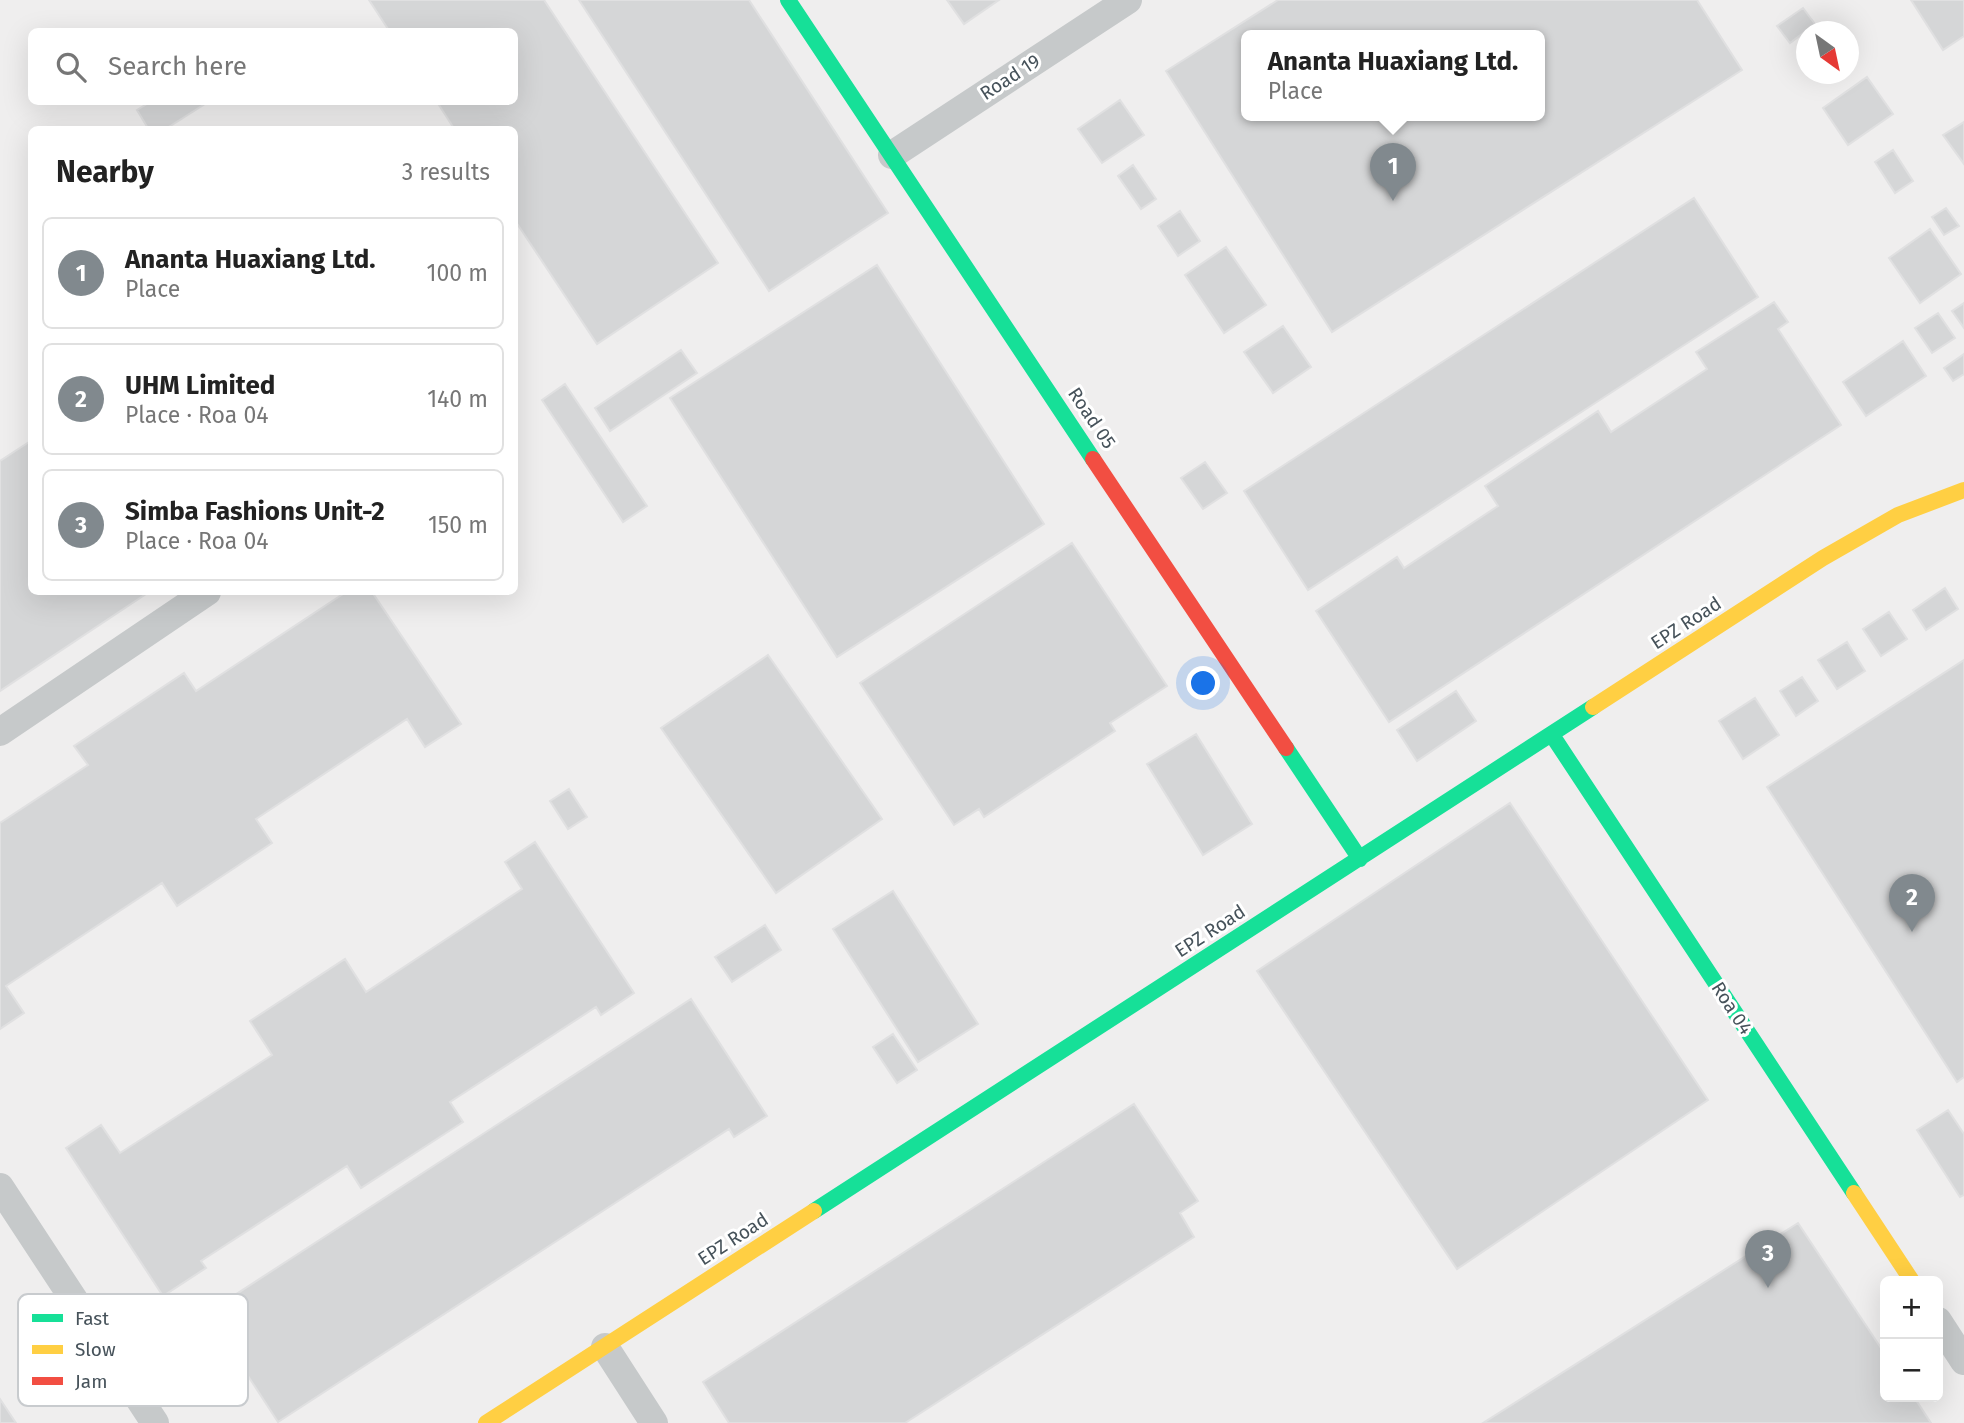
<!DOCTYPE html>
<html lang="en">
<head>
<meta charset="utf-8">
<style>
	body { margin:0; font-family:"Fira Sans",sans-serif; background:#f6f6f6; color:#222 }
	.controls { position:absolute; right:21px; bottom:21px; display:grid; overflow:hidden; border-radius:10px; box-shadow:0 7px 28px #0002 }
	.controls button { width:63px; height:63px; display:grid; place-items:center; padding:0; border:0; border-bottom:2px solid #e0e0e0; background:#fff; color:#222; font:35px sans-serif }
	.compass { position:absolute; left:1796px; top:21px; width:63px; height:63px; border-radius:50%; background:#fff; box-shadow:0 7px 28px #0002; rotate:147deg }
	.you { position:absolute; left:1204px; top:684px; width:24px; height:24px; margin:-18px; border:5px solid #fff; border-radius:50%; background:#1a73e8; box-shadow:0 0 0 10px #1a73e833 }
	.badge { display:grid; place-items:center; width:46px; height:46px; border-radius:50%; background:#81898e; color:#fff; font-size:23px; font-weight:700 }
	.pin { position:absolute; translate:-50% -58px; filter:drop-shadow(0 2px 4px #0008) }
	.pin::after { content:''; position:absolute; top:37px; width:24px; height:21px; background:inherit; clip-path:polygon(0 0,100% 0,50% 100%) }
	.popup { position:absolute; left:1241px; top:30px; width:304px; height:91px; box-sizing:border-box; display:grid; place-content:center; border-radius:10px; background:#fff; filter:drop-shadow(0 2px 5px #0005); font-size:23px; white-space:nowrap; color:#767676 }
	.popup b { font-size:26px; color:#222 }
	.popup::after { content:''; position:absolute; left:50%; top:100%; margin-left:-14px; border:14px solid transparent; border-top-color:#fff }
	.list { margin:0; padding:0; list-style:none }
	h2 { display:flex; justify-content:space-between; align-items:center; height:91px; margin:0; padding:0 28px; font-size:30px }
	h2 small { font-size:23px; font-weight:400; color:#767676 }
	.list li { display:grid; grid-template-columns:46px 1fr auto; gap:21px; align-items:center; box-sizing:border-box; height:112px; margin:0 14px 14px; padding:0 14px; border:2px solid #e0e0e0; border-radius:10px }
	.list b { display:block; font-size:26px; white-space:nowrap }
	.list p { margin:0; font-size:23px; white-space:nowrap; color:#767676 }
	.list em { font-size:23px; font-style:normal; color:#767676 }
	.icon { flex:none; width:38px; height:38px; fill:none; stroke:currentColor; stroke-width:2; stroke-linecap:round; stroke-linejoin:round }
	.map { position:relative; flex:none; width:1964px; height:1423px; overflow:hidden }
	.search { position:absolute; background:#fff; box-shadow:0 7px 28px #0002; left:28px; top:28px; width:490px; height:77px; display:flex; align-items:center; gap:18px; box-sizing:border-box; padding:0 24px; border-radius:10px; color:#767676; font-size:26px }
	.panel { position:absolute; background:#fff; box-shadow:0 7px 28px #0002; left:28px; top:126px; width:490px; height:469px; border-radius:10px }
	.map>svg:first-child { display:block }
	.building { fill:#d5d6d7; stroke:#e0e0e1; stroke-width:2; fill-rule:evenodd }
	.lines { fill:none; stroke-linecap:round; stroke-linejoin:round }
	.street { stroke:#c6c9ca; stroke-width:28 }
	.fast { stroke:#16e098; stroke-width:16 }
	.slow { stroke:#ffcf43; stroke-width:16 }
	.jam { stroke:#f24e42; stroke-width:16 }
	.labels { text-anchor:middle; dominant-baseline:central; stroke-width:6; stroke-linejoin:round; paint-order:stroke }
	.street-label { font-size:19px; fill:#46525a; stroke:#fff }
	.key { fill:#fff; stroke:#c8cbce; stroke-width:2 }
	.key-label { font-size:19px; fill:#46525a }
</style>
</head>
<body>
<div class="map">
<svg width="1964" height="1423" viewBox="0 0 1964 1423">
	<rect width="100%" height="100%" fill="#efeeee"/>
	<!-- building -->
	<path class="building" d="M369,0H544L718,263L597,344L514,219V130H455L437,102H514V32H390Z
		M579,0H749L888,213L769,291Z
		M947,0H999L964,24Z
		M1278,0H1697L1742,70L1332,332L1166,71ZM1246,35H1540V115H1246Z
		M1911,0H1964V36L1943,50Z
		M1803,8L1815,24L1790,43L1777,26Z
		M1867,77L1893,114L1848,145L1823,108Z
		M1120,100L1144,135L1102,163L1078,129Z
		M150,102H208L164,130H149L137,110Z
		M1964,122V164L1943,135Z
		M1893,150L1913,181L1895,193L1875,162Z
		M1133,165L1156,199L1141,209L1118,176Z
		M1694,198L1758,297L1308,590L1244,491Z
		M1946,208L1959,226L1944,235L1932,217Z
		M1180,211L1200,241L1178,256L1158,226Z
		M1930,229L1961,274L1920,303L1889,258Z
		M1226,247L1266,305L1224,333L1185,275Z
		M877,265L1044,524L837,657L670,398Z
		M1774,302L1788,322L1778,329L1841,425L1389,722L1316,611L1397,557L1404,568L1498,506L1485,486L1598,411L1611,432L1707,369L1696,352Z
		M1964,303V328L1952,311Z
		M1938,313L1955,338L1932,353L1915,328Z
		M1283,326L1311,367L1273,393L1244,352Z
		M1903,341L1926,376L1866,416L1843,382Z
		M681,350L697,373L610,431L595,408Z
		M1964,354V374L1953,381L1944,368Z
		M565,384L647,506L623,522L542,400Z
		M32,440V592H149L0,691V461Z
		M1205,462L1227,493L1203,509L1181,478Z
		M1072,543L1167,686L1110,723L1115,731L984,817L979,809L954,825L860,683Z
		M1945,588L1958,609L1926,630L1913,610Z
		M346,592H372L461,724L425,747L407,719L256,819L272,843L177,906L162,883L6,986L24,1013L0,1029V823L88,765L74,746L184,673L196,691Z
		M1889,612L1907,639L1881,656L1863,629Z
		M1847,642L1865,671L1837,689L1818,660Z
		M768,655L882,819L776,893L661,728Z
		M1964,660V1077L1957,1082L1767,787Z
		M1802,677L1818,701L1796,716L1780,691Z
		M1456,691L1476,721L1417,761L1397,730Z
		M1755,698L1779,735L1743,759L1719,721Z
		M1196,734L1252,824L1203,855L1147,764Z
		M569,789L587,817L568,829L550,801Z
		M1510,803L1708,1100L1457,1269L1257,971Z
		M535,842L634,993L601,1015L596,1007L450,1102L463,1122L361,1188L347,1166L201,1261L206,1268L163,1296L66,1148L101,1125L120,1153L272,1055L250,1021L345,959L366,992L522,889L505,862Z
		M893,891L978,1024L918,1062L833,929Z
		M765,925L781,950L732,982L715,957Z
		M691,999L767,1116L734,1137L729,1129L278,1422L207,1313Z
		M893,1034L917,1070L897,1083L873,1047Z
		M1134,1104L1198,1201L1180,1213L1194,1237L905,1423H729L703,1382Z
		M1948,1110L1964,1134V1195L1960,1197L1917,1130Z
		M1798,1223L1885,1354V1397H1914L1931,1423H1483Z
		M0,1399L16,1423H0Z"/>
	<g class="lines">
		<!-- street -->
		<path class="street" d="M892,155L1128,0
			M0,732L207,592
			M0,1187L155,1423
			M1938,1321L1964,1361
			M605,1347L654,1423"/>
		<!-- fast -->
		<path class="fast" d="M788,0L1093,459
			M1552,735L1854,1193
			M1286,748L1360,859
			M814,1211L1593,707"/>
		<!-- slow -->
		<path class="slow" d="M1593,707L1823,558L1898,515L1964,490
			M1854,1193L1912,1281
			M486,1423L814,1211"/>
		<!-- jam -->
		<path class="jam" d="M1093,459L1286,748"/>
	</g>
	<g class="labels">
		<!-- street labels -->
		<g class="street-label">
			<text transform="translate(1010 77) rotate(-33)">Road 19</text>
			<text transform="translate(1092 418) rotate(56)">Road 05</text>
			<text transform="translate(1686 623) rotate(-33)">EPZ Road</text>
			<text transform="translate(1210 931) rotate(-33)">EPZ Road</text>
			<text transform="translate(1732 1008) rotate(57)">Roa 04</text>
			<text transform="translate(733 1239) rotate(-33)">EPZ Road</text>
		</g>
	</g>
	<!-- legend -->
	<rect x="18" y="1294" width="230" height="112" rx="10" class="key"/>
	<rect x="32" y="1314" width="31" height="8" fill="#16e098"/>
	<rect x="32" y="1345" width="31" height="9" fill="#ffcf43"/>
	<rect x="32" y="1377" width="31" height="8" fill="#f24e42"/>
	<g class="key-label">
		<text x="75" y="1325">Fast</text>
		<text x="75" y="1356">Slow</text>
		<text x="75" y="1388">Jam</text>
	</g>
</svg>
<div class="controls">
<button>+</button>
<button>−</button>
</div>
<svg class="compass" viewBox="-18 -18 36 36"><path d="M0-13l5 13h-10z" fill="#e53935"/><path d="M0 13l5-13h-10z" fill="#767676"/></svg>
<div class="you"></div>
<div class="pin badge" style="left:1393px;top:201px">1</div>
<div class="popup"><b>Ananta Huaxiang Ltd.</b>Place</div>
<div class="pin badge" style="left:1912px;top:932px">2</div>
<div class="pin badge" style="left:1768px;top:1288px">3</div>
<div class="search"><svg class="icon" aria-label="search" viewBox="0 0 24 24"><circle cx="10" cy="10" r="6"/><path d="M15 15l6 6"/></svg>Search here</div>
<section class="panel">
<h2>Nearby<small>3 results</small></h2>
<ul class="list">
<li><span class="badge">1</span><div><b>Ananta Huaxiang Ltd.</b><p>Place</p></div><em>100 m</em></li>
<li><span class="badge">2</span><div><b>UHM Limited</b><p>Place · Roa 04</p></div><em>140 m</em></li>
<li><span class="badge">3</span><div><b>Simba Fashions Unit-2</b><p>Place · Roa 04</p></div><em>150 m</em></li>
</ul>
</section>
</div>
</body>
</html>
